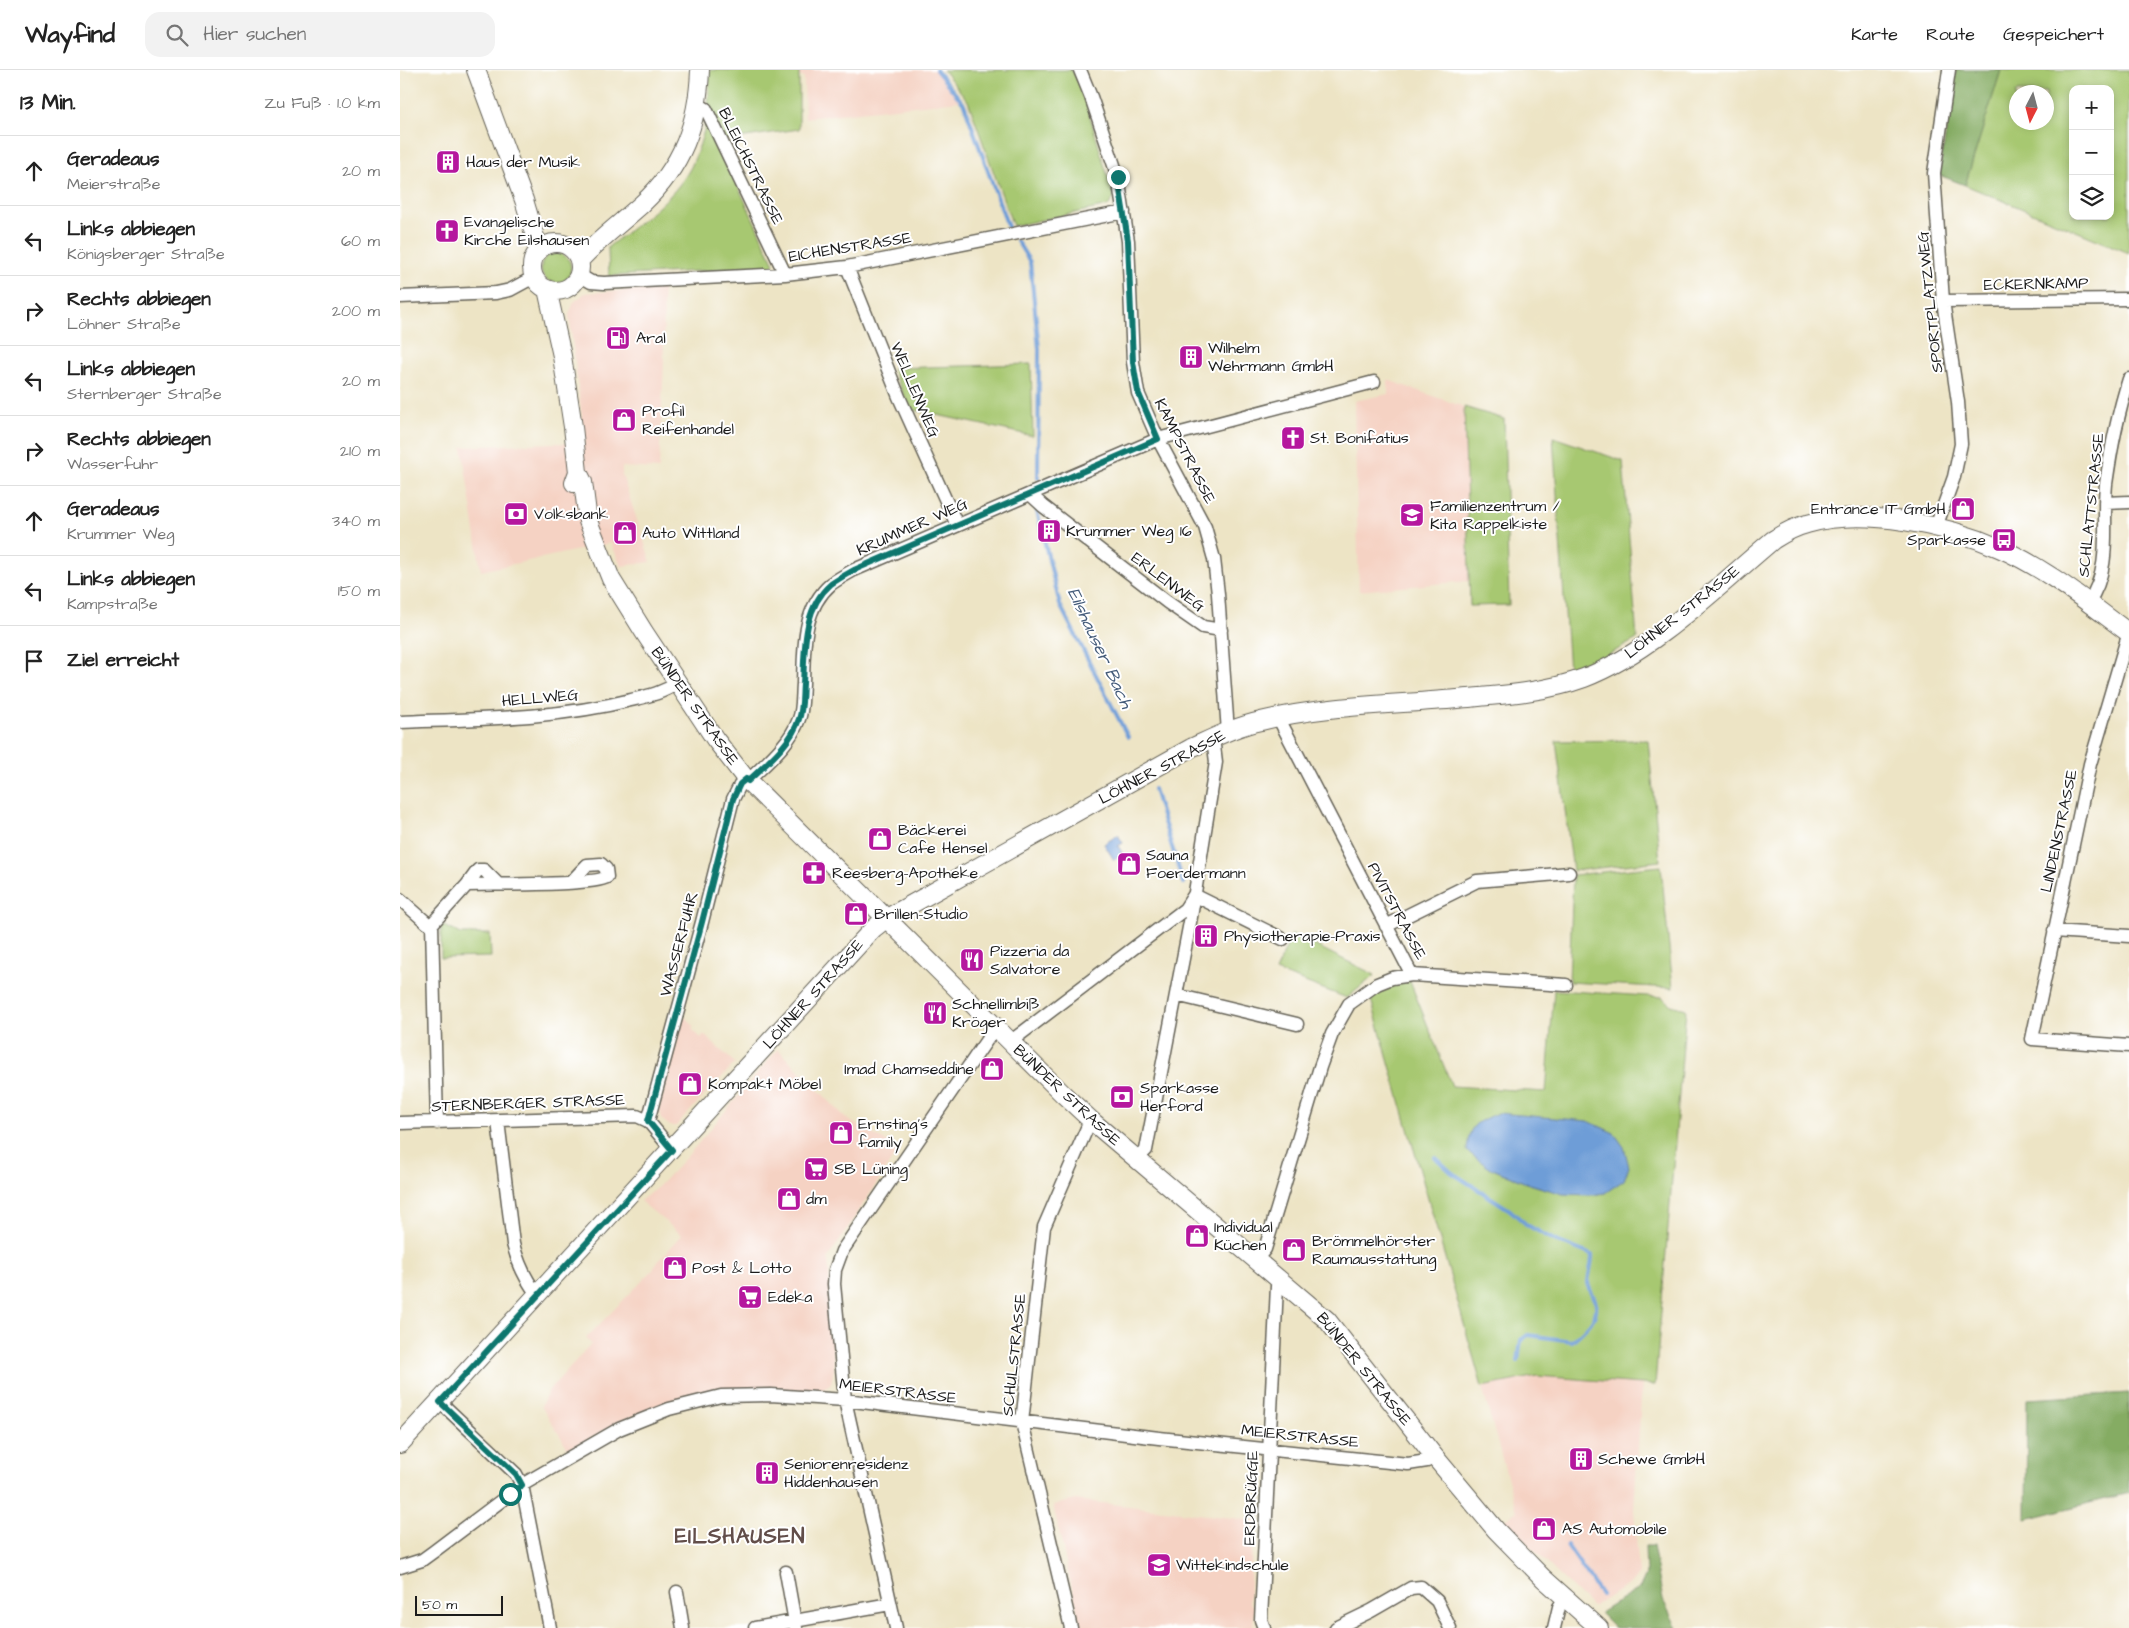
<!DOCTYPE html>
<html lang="de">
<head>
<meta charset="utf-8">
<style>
	body { margin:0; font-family:"Architects Daughter",sans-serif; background:#f2f2f2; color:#222 }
	.controls { position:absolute; right:15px; top:15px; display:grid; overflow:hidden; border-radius:10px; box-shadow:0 2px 8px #0003 }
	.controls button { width:45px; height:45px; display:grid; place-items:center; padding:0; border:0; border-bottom:1px solid #e0e0e0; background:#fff; color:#222; font:25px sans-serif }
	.compass { position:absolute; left:1609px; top:15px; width:45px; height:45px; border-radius:50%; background:#fff; box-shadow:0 2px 8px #0003; rotate:186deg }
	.scale { position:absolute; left:15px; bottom:12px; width:88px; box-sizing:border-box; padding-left:5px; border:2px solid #1c1c1c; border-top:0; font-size:14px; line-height:18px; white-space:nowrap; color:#1c1c1c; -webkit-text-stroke:4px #fff; paint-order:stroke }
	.stop { position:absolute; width:15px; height:15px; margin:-11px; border:4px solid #0f766e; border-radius:50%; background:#fff }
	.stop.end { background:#0f766e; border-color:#fff; box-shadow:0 1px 5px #0008 }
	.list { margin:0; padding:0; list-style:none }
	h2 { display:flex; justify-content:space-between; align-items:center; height:65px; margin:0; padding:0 20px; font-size:21px }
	h2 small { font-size:16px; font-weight:400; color:#767676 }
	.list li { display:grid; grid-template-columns:32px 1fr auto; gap:15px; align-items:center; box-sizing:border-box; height:70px; padding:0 20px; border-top:1px solid #e0e0e0 }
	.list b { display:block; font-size:19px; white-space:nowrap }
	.list p { margin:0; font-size:16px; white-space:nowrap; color:#767676 }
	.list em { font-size:16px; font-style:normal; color:#767676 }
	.icon { flex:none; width:28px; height:28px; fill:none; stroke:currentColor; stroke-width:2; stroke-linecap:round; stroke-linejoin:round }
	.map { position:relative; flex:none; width:1729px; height:1558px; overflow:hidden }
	header { display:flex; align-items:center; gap:30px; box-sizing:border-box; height:70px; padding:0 25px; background:#fff; border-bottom:1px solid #e0e0e0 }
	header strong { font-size:24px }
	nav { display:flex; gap:28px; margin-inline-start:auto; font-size:18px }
	.search { width:350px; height:45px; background:#f2f2f2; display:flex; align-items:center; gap:12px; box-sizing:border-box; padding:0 18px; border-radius:15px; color:#767676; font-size:19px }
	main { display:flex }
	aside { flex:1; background:#fff }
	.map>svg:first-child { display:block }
	.built { fill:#f5d2c3 }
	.green { fill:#a7c871; stroke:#627246; fill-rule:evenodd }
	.forest { fill:#85ac63; stroke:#506440 }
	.water { fill:#6e9dd7; stroke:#455c7a }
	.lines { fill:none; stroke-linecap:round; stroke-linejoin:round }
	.stream { stroke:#6e9dd7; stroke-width:4 }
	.street-casing { stroke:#656257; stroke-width:15 }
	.secondary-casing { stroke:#656257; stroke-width:20 }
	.street { stroke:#fff; stroke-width:12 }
	.secondary { stroke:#fff; stroke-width:18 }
	.route { stroke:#0f766e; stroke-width:6 }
	.labels { text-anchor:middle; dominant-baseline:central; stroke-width:4; stroke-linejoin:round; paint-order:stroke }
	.poi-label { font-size:16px; fill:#1c1c1c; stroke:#fff; text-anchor:start }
	.street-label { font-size:16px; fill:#1c1c1c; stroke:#fff }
	.water-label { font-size:18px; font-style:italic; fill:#455c7a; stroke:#fff }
	.district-label { font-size:21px; font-weight:bold; letter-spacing:1px; fill:#624e4a; stroke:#fff }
</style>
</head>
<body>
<header>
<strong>Wayfind</strong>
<div class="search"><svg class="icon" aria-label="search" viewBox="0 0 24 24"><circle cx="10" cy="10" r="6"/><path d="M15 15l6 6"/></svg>Hier suchen</div>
<nav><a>Karte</a><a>Route</a><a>Gespeichert</a></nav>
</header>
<main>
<aside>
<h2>13 Min.<small>Zu Fuß · 1.0 km</small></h2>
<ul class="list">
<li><svg class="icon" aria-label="ahead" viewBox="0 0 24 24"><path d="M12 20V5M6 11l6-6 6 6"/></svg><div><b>Geradeaus</b><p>Meierstraße</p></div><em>20 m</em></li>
<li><svg class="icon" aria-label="left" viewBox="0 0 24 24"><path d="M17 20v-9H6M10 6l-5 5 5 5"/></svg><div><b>Links abbiegen</b><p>Königsberger Straße</p></div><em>60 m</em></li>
<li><svg class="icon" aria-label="right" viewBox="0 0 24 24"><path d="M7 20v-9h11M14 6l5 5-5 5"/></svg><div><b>Rechts abbiegen</b><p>Löhner Straße</p></div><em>200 m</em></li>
<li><svg class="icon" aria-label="left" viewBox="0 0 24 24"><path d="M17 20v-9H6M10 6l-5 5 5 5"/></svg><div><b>Links abbiegen</b><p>Sternberger Straße</p></div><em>20 m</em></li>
<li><svg class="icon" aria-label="right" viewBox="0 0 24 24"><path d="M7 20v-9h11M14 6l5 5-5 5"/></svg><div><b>Rechts abbiegen</b><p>Wasserfuhr</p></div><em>210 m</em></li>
<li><svg class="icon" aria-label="ahead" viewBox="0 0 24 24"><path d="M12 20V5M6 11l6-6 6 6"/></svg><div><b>Geradeaus</b><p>Krummer Weg</p></div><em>340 m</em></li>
<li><svg class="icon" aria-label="left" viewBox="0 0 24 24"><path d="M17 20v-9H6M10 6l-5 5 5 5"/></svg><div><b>Links abbiegen</b><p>Kampstraße</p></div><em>150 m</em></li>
<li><svg class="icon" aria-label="arrive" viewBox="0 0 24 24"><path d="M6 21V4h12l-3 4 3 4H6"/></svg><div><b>Ziel erreicht</b></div></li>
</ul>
</aside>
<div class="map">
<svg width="1729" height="1558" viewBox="0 0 1729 1558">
	<rect width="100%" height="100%" fill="#fff"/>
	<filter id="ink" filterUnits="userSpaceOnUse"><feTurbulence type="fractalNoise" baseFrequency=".02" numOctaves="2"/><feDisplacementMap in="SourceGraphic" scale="10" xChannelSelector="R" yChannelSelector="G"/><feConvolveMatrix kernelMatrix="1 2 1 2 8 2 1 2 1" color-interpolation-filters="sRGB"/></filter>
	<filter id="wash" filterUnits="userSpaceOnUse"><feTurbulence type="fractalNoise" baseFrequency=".0096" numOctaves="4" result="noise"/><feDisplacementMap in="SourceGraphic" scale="20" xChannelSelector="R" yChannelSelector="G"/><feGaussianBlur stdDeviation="1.12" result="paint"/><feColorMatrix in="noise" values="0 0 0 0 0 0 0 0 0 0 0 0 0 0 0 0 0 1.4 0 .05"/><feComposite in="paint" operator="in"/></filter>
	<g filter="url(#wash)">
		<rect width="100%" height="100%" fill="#ede4c5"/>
		<!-- built -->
		<path class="built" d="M399,0H534L559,31L405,48L404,8L399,6Z
			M263,218L264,291L259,399L222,397V405L251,492L221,496L211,473L81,501L62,377L153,373L185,374L169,244L174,232L185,223Z
			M988,310L1064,337L1069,511L959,521L954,331L988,324Z
			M284,946L294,956L292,959L301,968L304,965L335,993L276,1056H270L261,1049L259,1038Z
			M378,979L448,1050L499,1079L428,1188L434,1299L431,1313L420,1322L362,1318L325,1320L280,1330L226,1349L169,1380L141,1336L149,1320L191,1274L186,1268L253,1200L255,1195L282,1165L240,1131L259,1116L291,1082Z
			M1137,1306L1242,1314L1234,1440L1239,1503L1229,1515L1192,1537L1103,1450L1117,1442L1082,1317Z
			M676,1430L859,1451L853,1459L849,1531L854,1538L853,1558H681L653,1435Z"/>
		<!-- green -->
		<path class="green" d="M310,0H399V59L325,70L308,40Z
			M543,0H672L683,23L714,128L708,136L613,156L568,31Z
			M1601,0H1729V183L1565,115ZM1673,19H1710V146H1673ZM1616,22H1646V52H1616Z
			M307,49L374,194L371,197L209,206L208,177C237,154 273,131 291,97C298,82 303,65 307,49Z
			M141 198a15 15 0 1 1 30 0a15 15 0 1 1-30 0Z
			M631,294L633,366L510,339L492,298Z
			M1064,337L1104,349L1109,535L1070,536Z
			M1153,367L1223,391L1237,569L1204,587L1169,601Z
			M1248,670L1260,791L1173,801L1156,671Z
			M1261,796L1273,918L1169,912L1173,805Z
			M41,854L60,864H90L91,887L41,888Z
			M892,864L975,905L947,928L876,901Z
			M1009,909L1052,1016L1146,1022L1154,920L1262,927L1271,935L1286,939L1255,1315L1137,1306L1082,1317L970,926L987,915ZM1088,1097L1205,1123C1163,1130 1126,1113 1088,1097Z"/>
		<!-- forest -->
		<path class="forest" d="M1556,0H1601L1565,115L1539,105Z
			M1729,1323V1423L1626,1449L1627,1329Z
			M1245,1476H1253L1263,1530L1277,1558H1215L1200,1543L1239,1519L1246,1504Z"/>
		<!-- water -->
		<path class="water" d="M718,765L723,773L718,776L723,784L714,790L704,774Z
			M1098,1043L1188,1051L1214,1063L1224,1077L1229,1097L1224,1110L1205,1123L1191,1125L1163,1124L1126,1113L1088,1097L1067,1081C1069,1055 1074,1053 1098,1043Z"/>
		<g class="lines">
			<!-- stream -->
			<path class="stream" d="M536,0L564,34L608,157
				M617,171L630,192L639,279L638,408
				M637,441L660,535L728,667
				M754,719C763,751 774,781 783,813
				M1035,1087L1051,1102L1110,1140L1127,1155L1154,1170L1192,1185C1192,1195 1189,1202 1188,1212C1188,1218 1193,1224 1195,1230C1201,1248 1184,1260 1172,1271L1128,1265L1121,1270L1118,1291
				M1167,1475L1201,1525"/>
		</g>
	</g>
	<g filter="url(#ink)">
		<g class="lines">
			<defs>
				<path id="street" d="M680,0L691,27L718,107L728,171L733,292L738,323L758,369L805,457L814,489L818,524L828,662
					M296,33L306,39L385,204
					M447,197L499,327L557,455
					M179,205L191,212L204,213L385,204L447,197L724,142
					M0,227L96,223L110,220L134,207
					M1543,231L1729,229
					M630,424L643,436L767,532L803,557L821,560
					M1705,433L1729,432
					M1536,457L1554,407L1561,374L1558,332L1543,231L1534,103L1549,0
					M1688,533C1713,497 1702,455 1706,414C1711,378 1718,343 1729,309
					M1729,562L1690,694L1632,969L1729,976
					M878,647L1012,905
					M0,652C77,649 156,649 231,630C248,626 263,623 277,613
					M348,711C367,692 390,674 399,649C403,639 402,625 403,614C404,579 402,539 431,514C438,509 447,504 454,500L758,369L974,312
					M67,815L78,800H84L98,814
					M0,829L27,853L32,854
					M986,856L1077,811L1169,803
					M1654,861L1729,866
					M776,925L897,954
					M610,972L785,839L794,825L883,869
					M98,1051L113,1174C118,1193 125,1209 137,1224
					M248,1051L302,852L333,729L341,713L346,709
					M0,1053L237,1046L248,1051L272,1080
					M37,1053L32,854L67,815C90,814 193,816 207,807L206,799L201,794L187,795L171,812
					M737,1089L746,1080L791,847L816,692L813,668
					M856,1190L865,1179L920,997L932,964L949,934L977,914L992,908L1012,905L1166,915
					M40,1332L116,1404L122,1415L150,1558
					M0,1497L22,1490L33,1482L122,1415L219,1359L269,1339L321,1326L371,1325L445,1330L759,1368L1008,1394L1027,1391L1034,1386
					M386,1502L396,1558
					M277,1522L283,1558
					M355,1558L490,1534
					M496,1558L445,1330L434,1214L435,1200L442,1181L595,958
					M671,1558L622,1352L644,1157L687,1058L693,1052
					M864,1558L861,1550L877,1216L881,1210
					M936,1558L971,1541L1011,1518L1021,1517L1037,1531L1050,1558
					M1154,1558L1159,1537L1166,1527"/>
				<path id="secondary" d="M76,0L124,130L139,180
					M132 197a24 24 0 1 1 48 0a24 24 0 1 1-48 0Z
					M180,190C199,169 221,153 242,134C282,97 298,54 300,0
					M147,219L162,286L173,357L178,402L174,413
					M178,402L183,412L188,451L211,509L244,562L315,669L346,709L664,1025L693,1052L927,1250L1034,1386L1096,1460L1143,1508L1199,1558
					M0,1374L473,859L487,848L791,678C813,668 837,656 861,651C924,635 992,635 1057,629C1100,625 1143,623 1184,608C1251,583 1318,516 1373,470C1384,463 1394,457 1407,454C1463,437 1547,455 1599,478C1646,498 1688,533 1729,563"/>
			</defs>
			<!-- street casing -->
			<use href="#street" class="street-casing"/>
			<!-- secondary casing -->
			<use href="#secondary" class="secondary-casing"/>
			<!-- street -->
			<use href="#street" class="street"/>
			<!-- secondary -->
			<use href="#secondary" class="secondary"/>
		</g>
	</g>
	<g class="lines" filter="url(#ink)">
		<!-- route -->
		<path class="route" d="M110,1424L122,1415L116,1404L40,1332L272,1080L248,1051L302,852L333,729L340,714L346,709L348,711C367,693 391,674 399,649C403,639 402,625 403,614C405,580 402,539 431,514C438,509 447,504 454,500L758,369L738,322L733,292L728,171L718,107"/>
	</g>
	<!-- icons -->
	<defs>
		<symbol id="building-square" viewBox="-11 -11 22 22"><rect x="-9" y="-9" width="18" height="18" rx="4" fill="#b5179e" stroke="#fff"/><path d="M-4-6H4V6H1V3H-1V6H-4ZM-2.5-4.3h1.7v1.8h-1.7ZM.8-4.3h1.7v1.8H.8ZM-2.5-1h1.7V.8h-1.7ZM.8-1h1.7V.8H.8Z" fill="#fff"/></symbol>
		<symbol id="church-square" viewBox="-11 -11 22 22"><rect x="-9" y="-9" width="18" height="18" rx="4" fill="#b5179e" stroke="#fff"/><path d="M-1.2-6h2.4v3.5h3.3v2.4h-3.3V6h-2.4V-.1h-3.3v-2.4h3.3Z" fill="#fff"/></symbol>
		<symbol id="fuel-square" viewBox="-11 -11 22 22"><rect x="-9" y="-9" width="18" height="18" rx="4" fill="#b5179e" stroke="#fff"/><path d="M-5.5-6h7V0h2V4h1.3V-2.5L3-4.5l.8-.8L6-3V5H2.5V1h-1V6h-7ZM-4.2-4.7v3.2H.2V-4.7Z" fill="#fff"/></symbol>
		<symbol id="shop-square" viewBox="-11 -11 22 22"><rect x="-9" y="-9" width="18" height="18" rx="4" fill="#b5179e" stroke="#fff"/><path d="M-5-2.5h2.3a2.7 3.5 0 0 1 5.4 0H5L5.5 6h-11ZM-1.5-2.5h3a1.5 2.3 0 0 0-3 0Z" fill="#fff"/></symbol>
		<symbol id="bank-square" viewBox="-11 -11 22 22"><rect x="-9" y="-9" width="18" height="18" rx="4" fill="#b5179e" stroke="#fff"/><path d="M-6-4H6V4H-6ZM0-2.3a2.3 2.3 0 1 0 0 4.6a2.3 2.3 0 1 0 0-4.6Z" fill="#fff"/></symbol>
		<symbol id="school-square" viewBox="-11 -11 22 22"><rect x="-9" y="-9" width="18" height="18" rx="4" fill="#b5179e" stroke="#fff"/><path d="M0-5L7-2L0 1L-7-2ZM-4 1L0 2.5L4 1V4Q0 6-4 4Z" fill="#fff"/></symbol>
		<symbol id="bus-square" viewBox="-11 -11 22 22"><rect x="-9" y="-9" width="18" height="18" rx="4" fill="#b5179e" stroke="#fff"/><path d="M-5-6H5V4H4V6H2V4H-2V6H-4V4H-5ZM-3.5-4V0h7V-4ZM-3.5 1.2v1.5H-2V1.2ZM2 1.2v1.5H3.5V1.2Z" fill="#fff"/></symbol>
		<symbol id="pharmacy-square" viewBox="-11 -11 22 22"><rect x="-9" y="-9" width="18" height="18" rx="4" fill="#b5179e" stroke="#fff"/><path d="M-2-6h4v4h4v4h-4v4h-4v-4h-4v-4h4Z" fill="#fff"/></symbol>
		<symbol id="restaurant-square" viewBox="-11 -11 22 22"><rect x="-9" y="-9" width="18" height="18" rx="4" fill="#b5179e" stroke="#fff"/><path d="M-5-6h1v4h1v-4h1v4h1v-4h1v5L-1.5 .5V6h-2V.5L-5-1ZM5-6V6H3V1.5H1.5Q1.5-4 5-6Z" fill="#fff"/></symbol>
		<symbol id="supermarket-square" viewBox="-11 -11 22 22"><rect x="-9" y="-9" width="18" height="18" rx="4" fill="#b5179e" stroke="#fff"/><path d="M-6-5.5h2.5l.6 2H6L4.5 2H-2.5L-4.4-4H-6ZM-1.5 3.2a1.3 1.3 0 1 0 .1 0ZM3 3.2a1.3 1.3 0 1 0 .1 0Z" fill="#fff"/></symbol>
	</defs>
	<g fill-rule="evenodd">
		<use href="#building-square" x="34" y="78" width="28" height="28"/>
		<use href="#church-square" x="33" y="147" width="28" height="28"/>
		<use href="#fuel-square" x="204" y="254" width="28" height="28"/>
		<use href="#building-square" x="777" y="273" width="28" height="28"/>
		<use href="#shop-square" x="210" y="336" width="28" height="28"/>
		<use href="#church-square" x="879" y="354" width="28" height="28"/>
		<use href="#shop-square" x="1549" y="425" width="28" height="28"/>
		<use href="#bank-square" x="102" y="430" width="28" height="28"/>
		<use href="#school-square" x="998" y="431" width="28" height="28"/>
		<use href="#building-square" x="635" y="447" width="28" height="28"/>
		<use href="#shop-square" x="211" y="449" width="28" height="28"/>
		<use href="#bus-square" x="1590" y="456" width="28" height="28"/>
		<use href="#shop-square" x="466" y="755" width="28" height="28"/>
		<use href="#shop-square" x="715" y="780" width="28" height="28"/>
		<use href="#pharmacy-square" x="400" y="789" width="28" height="28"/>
		<use href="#shop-square" x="442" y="830" width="28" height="28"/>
		<use href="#building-square" x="792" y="852" width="28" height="28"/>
		<use href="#restaurant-square" x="558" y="876" width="28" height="28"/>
		<use href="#restaurant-square" x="521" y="929" width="28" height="28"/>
		<use href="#shop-square" x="578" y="985" width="28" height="28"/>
		<use href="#shop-square" x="276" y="1000" width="28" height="28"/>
		<use href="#bank-square" x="708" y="1013" width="28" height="28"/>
		<use href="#shop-square" x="427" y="1049" width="28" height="28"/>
		<use href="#supermarket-square" x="402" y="1085" width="28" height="28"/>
		<use href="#shop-square" x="375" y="1115" width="28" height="28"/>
		<use href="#shop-square" x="783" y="1152" width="28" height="28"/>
		<use href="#shop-square" x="880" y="1166" width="28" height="28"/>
		<use href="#shop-square" x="261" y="1184" width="28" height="28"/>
		<use href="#supermarket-square" x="336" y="1213" width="28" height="28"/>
		<use href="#building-square" x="1167" y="1375" width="28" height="28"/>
		<use href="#building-square" x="353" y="1389" width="28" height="28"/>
		<use href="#shop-square" x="1130" y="1445" width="28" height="28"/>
		<use href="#school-square" x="745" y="1481" width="28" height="28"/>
	</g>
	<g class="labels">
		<!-- poi labels -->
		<g class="poi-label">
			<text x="66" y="92">Haus der Musik</text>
			<text x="64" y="152">Evangelische<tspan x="64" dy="18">Kirche Eilshausen</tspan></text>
			<text x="236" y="268">Aral</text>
			<text x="808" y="278">Wilhelm<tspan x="808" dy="18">Wehrmann GmbH</tspan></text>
			<text x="242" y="341">Profil<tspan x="242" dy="18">Reifenhandel</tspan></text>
			<text x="910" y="368">St. Bonifatius</text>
			<text x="1030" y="436">Familienzentrum /<tspan x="1030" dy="18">Kita Rappelkiste</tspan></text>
			<text x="1546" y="439" text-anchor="end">Entrance IT GmbH</text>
			<text x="134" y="444">Volksbank</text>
			<text x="666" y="461">Krummer Weg 16</text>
			<text x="242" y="463">Auto Wittland</text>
			<text x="1586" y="470" text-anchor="end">Sparkasse</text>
			<text x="498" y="760">Bäckerei<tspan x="498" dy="18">Cafe Hensel</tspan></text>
			<text x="746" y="785">Sauna<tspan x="746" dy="18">Foerdermann</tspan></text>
			<text x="432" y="803">Reesberg-Apotheke</text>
			<text x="474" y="844">Brillen-Studio</text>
			<text x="824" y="866">Physiotherapie-Praxis</text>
			<text x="590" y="881">Pizzeria da<tspan x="590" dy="18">Salvatore</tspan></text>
			<text x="552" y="934">Schnellimbiß<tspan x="552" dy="18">Kröger</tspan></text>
			<text x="574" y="999" text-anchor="end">Imad Chamseddine</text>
			<text x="308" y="1014">Kompakt Möbel</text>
			<text x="740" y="1018">Sparkasse<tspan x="740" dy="18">Herford</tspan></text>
			<text x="458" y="1054">Ernsting's<tspan x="458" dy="18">family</tspan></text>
			<text x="434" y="1099">SB Lüning</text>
			<text x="406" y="1129">dm</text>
			<text x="814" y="1157">Individual<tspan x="814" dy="18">Küchen</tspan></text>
			<text x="912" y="1171">Brömmelhörster<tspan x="912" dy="18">Raumausstattung</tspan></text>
			<text x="292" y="1198">Post &amp; Lotto</text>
			<text x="368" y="1227">Edeka</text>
			<text x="1198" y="1389">Schewe GmbH</text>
			<text x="384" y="1394">Seniorenresidenz<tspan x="384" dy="18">Hiddenhausen</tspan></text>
			<text x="1162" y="1459">AS Automobile</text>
			<text x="776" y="1495">Wittekindschule</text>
		</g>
		<!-- street labels -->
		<g class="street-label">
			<text transform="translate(351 96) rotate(64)">BLEICHSTRASSE</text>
			<text transform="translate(450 177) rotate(-9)">EICHENSTRASSE</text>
			<text transform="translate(1636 214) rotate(-1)">ECKERNKAMP</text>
			<text transform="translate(1530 232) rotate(-96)">SPORTPLATZWEG</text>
			<text transform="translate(515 320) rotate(67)">WELLENWEG</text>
			<text transform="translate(785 381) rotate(63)">KAMPSTRASSE</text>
			<text transform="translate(1691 435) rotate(-84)">SCHLATTSTRASSE</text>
			<text transform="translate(512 457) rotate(-24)">KRUMMER WEG</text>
			<text transform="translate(768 512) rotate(37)">ERLENWEG</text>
			<text transform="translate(1282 542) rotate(-38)">LÖHNER STRASSE</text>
			<text transform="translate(140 628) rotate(-5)">HELLWEG</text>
			<text transform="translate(295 636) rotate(55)">BÜNDER STRASSE</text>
			<text transform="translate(762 697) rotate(-28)">LÖHNER STRASSE</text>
			<text transform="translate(1659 761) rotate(-78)">LINDENSTRASSE</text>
			<text transform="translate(997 841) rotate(62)">PIVITSTRASSE</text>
			<text transform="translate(279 874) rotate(-75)">WASSERFUHR</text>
			<text transform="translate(413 924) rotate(-48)">LÖHNER STRASSE</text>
			<text transform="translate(667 1025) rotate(43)">BÜNDER STRASSE</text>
			<text transform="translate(128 1033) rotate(-2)">STERNBERGER STRASSE</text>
			<text transform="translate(614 1285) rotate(-84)">SCHULSTRASSE</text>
			<text transform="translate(964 1299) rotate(51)">BÜNDER STRASSE</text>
			<text transform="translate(498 1321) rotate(7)">MEIERSTRASSE</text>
			<text transform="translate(900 1366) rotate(6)">MEIERSTRASSE</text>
			<text transform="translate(851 1428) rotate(-88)">ERDBRÜGGE</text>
		</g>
		<!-- water labels -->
		<g class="water-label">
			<text transform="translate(700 578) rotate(65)">Eilshauser Bach</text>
		</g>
		<!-- district labels -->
		<g class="district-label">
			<text x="340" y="1466">EILSHAUSEN</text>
		</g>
	</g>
</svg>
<div class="controls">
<button>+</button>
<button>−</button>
<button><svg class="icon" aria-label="layers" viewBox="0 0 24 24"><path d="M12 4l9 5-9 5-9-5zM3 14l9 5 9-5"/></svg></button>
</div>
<svg class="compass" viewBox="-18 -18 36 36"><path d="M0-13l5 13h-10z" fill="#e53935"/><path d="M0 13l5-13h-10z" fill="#767676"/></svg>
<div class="scale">50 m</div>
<div class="stop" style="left:110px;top:1424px"></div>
<div class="stop end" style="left:718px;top:107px"></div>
</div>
</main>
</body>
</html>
